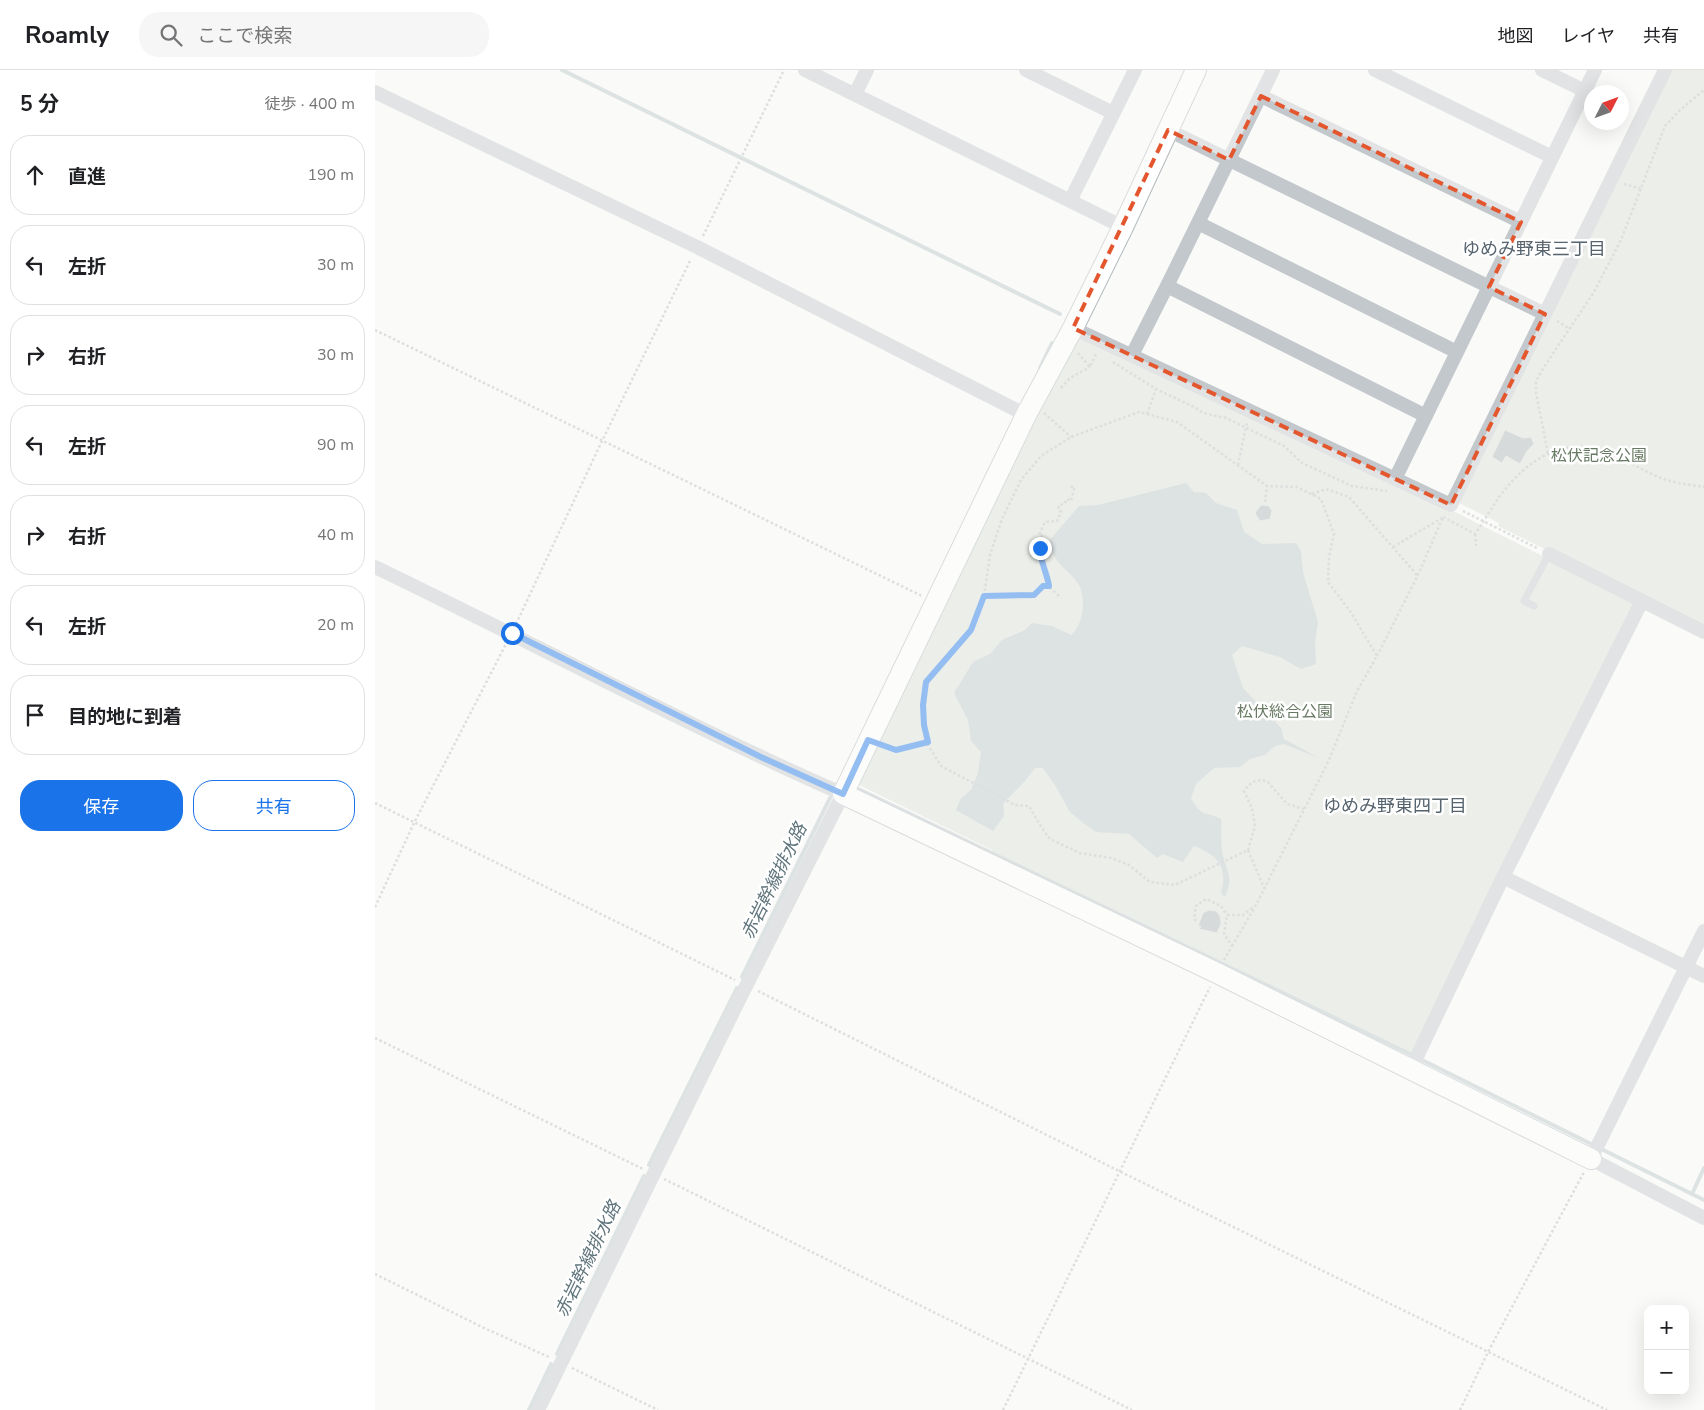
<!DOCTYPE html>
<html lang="ja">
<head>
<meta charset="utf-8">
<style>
	body { margin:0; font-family:"Nunito Sans","Noto Sans JP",sans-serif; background:#f6f6f6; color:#202124 }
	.controls { position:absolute; right:15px; bottom:15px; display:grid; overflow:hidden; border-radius:10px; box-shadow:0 5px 20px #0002 }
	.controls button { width:45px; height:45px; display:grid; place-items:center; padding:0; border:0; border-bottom:1px solid #e0e0e0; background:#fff; color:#202124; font:25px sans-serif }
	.compass { position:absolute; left:1209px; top:15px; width:45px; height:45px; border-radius:50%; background:#fff; box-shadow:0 5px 20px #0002; rotate:48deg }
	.stop { position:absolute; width:15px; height:15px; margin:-11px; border:4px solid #1a73e8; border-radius:50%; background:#fff }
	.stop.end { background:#1a73e8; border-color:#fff; box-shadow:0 1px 5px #0008 }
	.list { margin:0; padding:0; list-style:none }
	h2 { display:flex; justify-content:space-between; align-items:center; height:65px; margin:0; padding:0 20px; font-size:21px }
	h2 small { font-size:16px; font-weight:400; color:#757577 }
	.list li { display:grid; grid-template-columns:32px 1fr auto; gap:15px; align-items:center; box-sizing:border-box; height:80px; margin:0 10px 10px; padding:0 10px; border:1px solid #e0e0e0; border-radius:20px }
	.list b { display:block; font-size:19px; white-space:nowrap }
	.list em { font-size:16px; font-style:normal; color:#757577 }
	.actions { display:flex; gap:10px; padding:15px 20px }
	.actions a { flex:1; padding:11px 0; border:1px solid #1a73e8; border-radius:20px; text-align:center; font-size:18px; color:#1a73e8 }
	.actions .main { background:#1a73e8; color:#fff }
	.icon { flex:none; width:28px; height:28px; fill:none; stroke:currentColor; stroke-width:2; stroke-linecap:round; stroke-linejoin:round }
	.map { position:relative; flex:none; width:1329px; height:1340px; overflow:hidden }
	header { display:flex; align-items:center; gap:30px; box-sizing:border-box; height:70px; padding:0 25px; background:#fff; border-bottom:1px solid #e0e0e0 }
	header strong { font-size:24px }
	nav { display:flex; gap:28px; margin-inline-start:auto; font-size:18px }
	.search { width:350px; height:45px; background:#f6f6f6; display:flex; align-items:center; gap:12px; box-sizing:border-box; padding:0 18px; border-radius:20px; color:#757577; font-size:19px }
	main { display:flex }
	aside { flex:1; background:#fff }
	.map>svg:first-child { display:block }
	.green { fill:#dadfd7 }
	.water { fill:#bbc7cb }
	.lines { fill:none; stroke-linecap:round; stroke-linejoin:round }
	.stream { stroke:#bbc7cb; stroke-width:4 }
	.building { fill:#aab3b9; stroke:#dcdcda }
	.secondary-casing { stroke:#b3babf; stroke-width:22 }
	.path { stroke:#bbbfc2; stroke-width:2.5; stroke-dasharray:2.5 2.5; stroke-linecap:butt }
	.lane { stroke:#c3c8cc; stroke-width:7 }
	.street { stroke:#c3c8cc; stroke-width:14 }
	.secondary { stroke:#fff; stroke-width:20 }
	.route { stroke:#1a73e8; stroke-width:6 }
	.marked { fill:none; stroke:#e4572e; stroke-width:4; stroke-dasharray:10 6; stroke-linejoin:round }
	.labels { text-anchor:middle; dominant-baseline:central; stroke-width:5; stroke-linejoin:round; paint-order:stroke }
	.park-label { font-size:16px; fill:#687a64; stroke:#fff }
	.neighbourhood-label { font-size:18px; fill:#57646e; stroke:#fff }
	.water-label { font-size:18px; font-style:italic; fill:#60757c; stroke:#fff }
</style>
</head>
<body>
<header>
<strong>Roamly</strong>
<div class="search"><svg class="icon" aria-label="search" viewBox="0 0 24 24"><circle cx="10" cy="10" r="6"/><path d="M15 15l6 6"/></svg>ここで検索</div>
<nav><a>地図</a><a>レイヤ</a><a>共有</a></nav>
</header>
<main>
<aside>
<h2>5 分<small>徒歩 · 400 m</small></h2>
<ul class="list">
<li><svg class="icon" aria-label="ahead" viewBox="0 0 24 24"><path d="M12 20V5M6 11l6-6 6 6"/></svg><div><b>直進</b></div><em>190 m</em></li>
<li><svg class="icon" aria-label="left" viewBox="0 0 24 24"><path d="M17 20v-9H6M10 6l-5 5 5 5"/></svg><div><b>左折</b></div><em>30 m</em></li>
<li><svg class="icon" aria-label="right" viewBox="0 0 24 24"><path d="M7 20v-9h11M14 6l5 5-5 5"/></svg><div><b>右折</b></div><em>30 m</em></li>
<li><svg class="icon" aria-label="left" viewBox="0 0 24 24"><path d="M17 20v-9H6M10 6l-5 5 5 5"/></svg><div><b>左折</b></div><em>90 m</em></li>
<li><svg class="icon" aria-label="right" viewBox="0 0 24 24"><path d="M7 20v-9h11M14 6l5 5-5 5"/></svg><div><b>右折</b></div><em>40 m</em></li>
<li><svg class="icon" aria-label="left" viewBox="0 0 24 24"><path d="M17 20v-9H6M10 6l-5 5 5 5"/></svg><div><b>左折</b></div><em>20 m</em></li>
<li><svg class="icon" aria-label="arrive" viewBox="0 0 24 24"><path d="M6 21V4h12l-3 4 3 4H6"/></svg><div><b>目的地に到着</b></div></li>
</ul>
<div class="actions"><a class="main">保存</a><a>共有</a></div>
</aside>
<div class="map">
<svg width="1329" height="1340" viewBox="0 0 1329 1340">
	<rect width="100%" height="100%" fill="#fafaf8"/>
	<!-- green -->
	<path class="green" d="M1295,0H1329V558L1123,456L1124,453L1084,433Z
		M699,261L1074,439L1261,533L1036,985L949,943L857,903L859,898L807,873L805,878L617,786V780L474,710Z"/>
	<!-- water -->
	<path class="water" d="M811,413L819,422L831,423L841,433L862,440L869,462L887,474L921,473L926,481L928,502L943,552L940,572L941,594L926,599L905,587L867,576L857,585L868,618L906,658L909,669L944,688L909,674L900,676L890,685L875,689L865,697L839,698L821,714L816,728C826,748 831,741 846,749C847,761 845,774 848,785C852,805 859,805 850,827L846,823C853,797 843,785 819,776L808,792L788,784L782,788L754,764L721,762L707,752L695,742L680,715L668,698H660C651,712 639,721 628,734L629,746L618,761L581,740L586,728L596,720L603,703L606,682L596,671L593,650L579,623L598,592L615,584L627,570L650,560L657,553L677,556L696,565C708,555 711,531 705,517C699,505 686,498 679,486C677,482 676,476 674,471L704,436L723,435Z"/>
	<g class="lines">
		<!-- stream -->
		<path class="stream" d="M187,0L685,244
			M665,298L677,273
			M477,716L1039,986
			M367,907L455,728
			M1045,989L1329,1130
			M274,1095L362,918
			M1317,1124L1329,1098
			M182,1284L269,1106
			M154,1340L176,1294"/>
	</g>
	<!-- building -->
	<path class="building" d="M1130,360L1148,368L1156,367L1159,374L1152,381L1145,394L1131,386L1127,393L1117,387Z
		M886,435L894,436L897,441L895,449L885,451L880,443Z
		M834,840L841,841L845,846L846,854L842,863L824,859L826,856H823L828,843Z"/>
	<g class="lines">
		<defs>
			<path id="secondary" d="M821,0L748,157L698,258L651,345L468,724L842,903L1216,1089"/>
		</defs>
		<!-- secondary casing -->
		<use href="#secondary" class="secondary-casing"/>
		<!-- path -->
		<path class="path" d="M1249,114L1267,119
			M328,166L409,0
			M1182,251L1195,259
			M0,260L547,526
			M703,283L715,297L721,284
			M738,292L781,319L821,338L828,343L851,348L909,376L927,393L977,416L1012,421
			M686,318L695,308L715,297
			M669,343L696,367
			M772,344L781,319
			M1173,383L1161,323V311L1169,297L1219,222L1246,170L1290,56L1305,40L1329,20
			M863,395L872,352
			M937,424L951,419L974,427L1042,505
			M890,432L892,416
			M1088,441L1164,479
			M1068,447L1100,464C1109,452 1116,438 1125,426C1152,389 1191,364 1236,383C1256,392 1274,405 1295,411C1306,414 1318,415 1329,417
			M1100,464L1101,476
			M1018,477L1067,448
			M673,516C672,499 661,483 667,466L664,465L670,452L682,451L686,442L683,439L684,435L689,434L692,429L696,431L699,419L696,418L698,415
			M609,526L659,525L668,516H673L686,528
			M141,554L227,371L316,189
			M1002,586L1043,505L1068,447
			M508,676L521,680L553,672
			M0,733L360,910
			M873,780L880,756L877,738L869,721C876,712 880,709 892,711L912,734L929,739
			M0,837L39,753L131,574
			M821,851L819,848L821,836L831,829L846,836L852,845
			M857,876L880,837
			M849,890L857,876L849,864L852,845H868L881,835L954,690L982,621L1002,586L975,541L953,512L954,487L959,464L946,429L922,417L892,416L802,352L764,342L696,367L666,386L646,410L627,449L615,485L609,526L596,560L551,613L548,635L549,655L553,675L566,696L640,735L654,736L667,758L675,769L705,783L736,788L754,795L775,812L800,815L873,780L889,818
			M383,921L744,1101L1232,1340
			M0,968L268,1099
			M289,1109L757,1340
			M0,1204L109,1258L174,1287
			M197,1298L283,1340
			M628,1340L835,917
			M1085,1340L1113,1282L1209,1102"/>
		<!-- lane -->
		<path class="lane" d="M1159,536L1149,531L1174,484"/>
		<!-- street -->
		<path class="street" d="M430,0L748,157
			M651,0L738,43
			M1000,0L1177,87
			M1167,0L1210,21
			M0,22L322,177L651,345
			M480,24L492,0
			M886,26L1146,152
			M793,60L1170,244
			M695,131L760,0
			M823,153L1082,282
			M792,216L1051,346
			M698,258L1076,435L1290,0
			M757,285L792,216L898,0
			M1020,409L1220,0
			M1174,484L1329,562
			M0,497C156,572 309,654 468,724L363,932L163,1340
			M1128,807L1329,906
			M1329,861L1216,1089L1329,1148
			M1036,999L1128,807L1267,531"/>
		<!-- secondary -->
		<use href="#secondary" class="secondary"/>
	</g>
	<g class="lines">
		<!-- route -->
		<path class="route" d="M137,563L388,688L468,724L493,670L521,680L553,672L549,655L548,635L551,612L596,560L609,526L659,525L668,516H674C672,503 665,491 665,478"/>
	</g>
	<!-- marked area -->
	<path d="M0 0H1329V1340H0ZM886,26L1146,152L1114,217L1170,244L1076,435L698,258L793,60L854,90Z" fill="#fafaf8" fill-opacity=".55" fill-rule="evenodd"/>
	<path class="marked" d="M886,26L1146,152L1114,217L1170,244L1076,435L698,258L793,60L854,90Z"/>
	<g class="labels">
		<!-- park labels -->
		<g class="park-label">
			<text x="1224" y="386">松伏記念公園</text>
			<text x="910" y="642">松伏総合公園</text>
		</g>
		<!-- neighbourhood labels -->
		<g class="neighbourhood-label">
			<text x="1159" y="179">ゆめみ野東三丁目</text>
			<text x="1020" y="736">ゆめみ野東四丁目</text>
		</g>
		<!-- water labels -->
		<g class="water-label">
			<text transform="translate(399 811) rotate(-64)">赤岩幹線排水路</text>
			<text transform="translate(213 1189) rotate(-64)">赤岩幹線排水路</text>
		</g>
	</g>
</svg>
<div class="controls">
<button>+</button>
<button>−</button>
</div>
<svg class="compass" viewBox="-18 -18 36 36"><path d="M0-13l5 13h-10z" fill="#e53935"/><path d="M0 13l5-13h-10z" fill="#757577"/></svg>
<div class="stop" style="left:137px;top:563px"></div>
<div class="stop end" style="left:665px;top:478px"></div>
</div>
</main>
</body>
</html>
